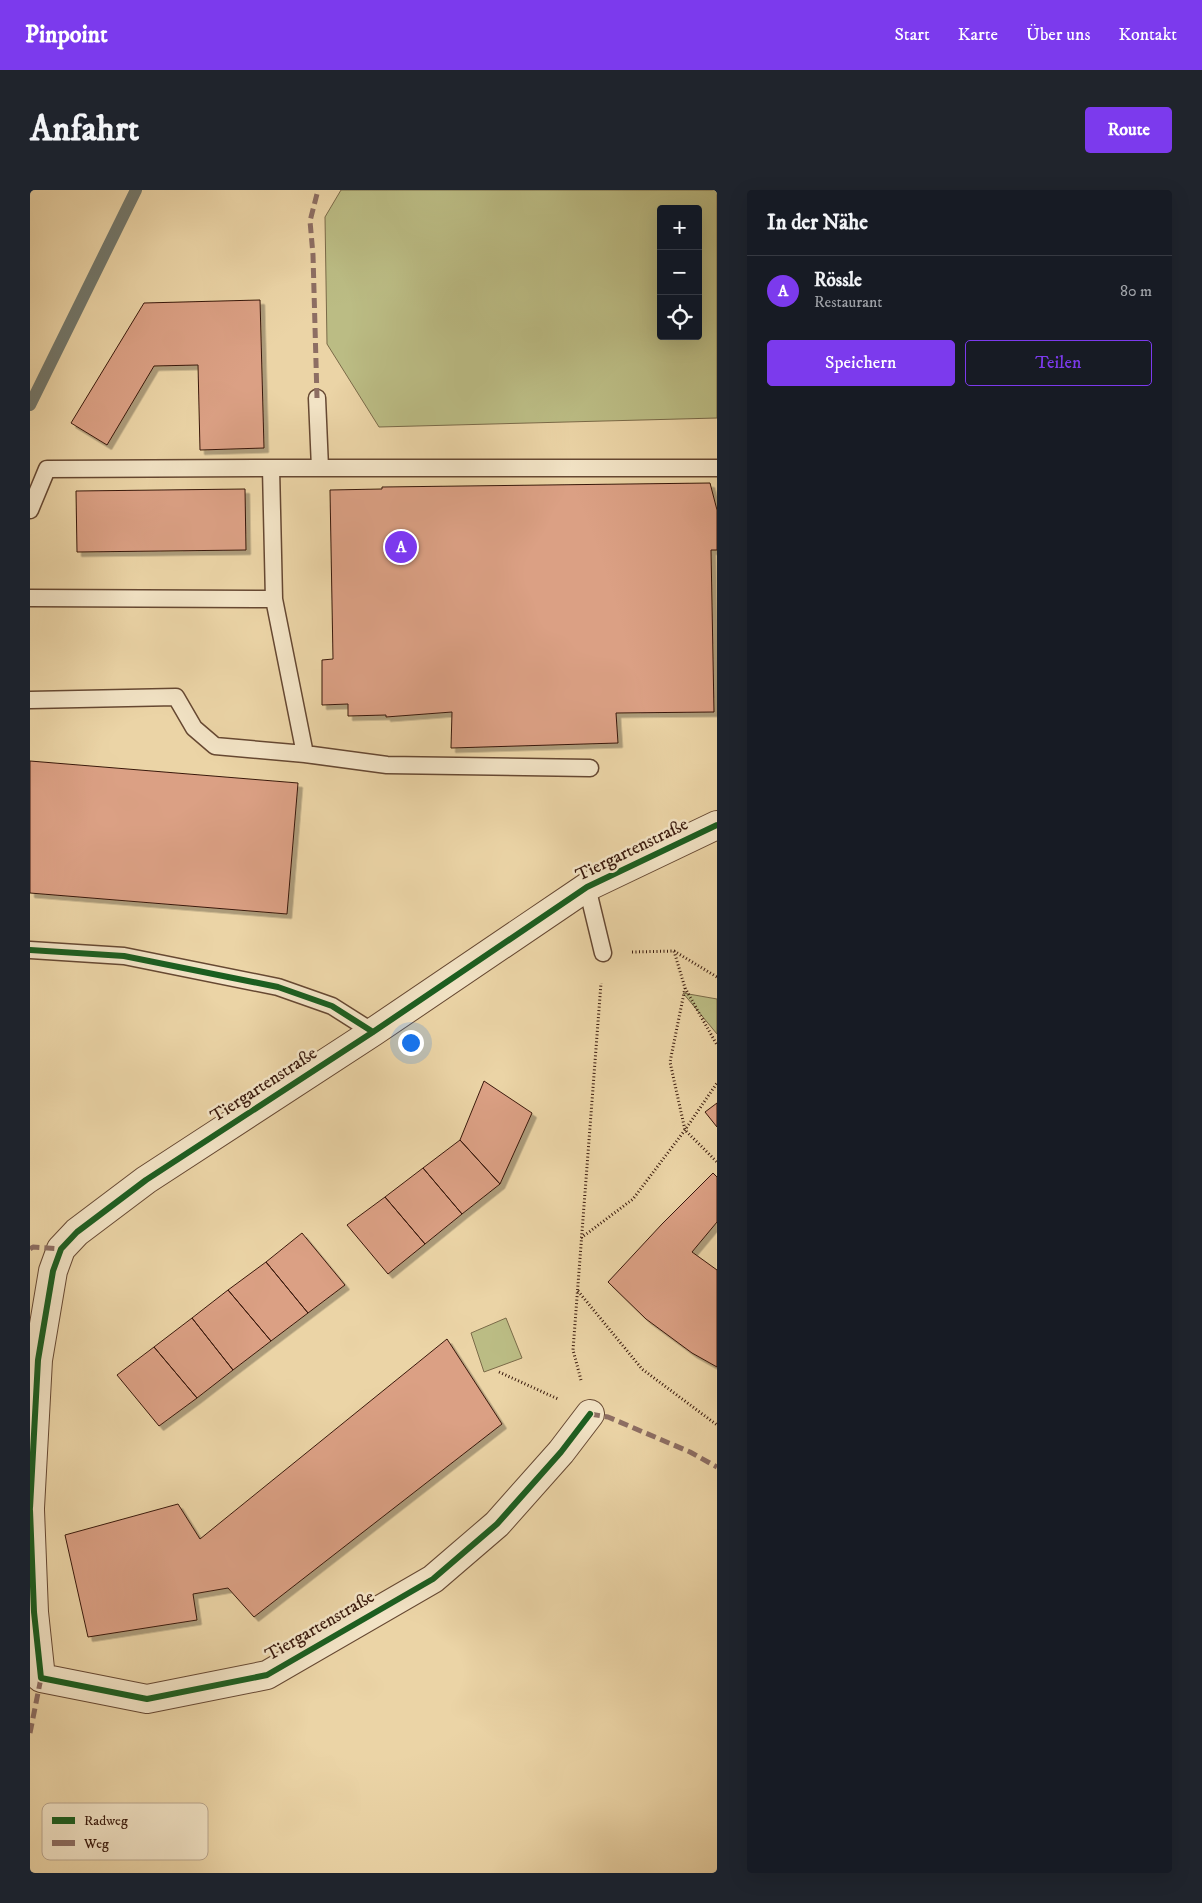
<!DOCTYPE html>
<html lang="de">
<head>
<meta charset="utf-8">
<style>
	body { margin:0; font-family:"IM FELL DW Pica",serif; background:#20242c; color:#f1f3f6 }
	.controls { position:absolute; right:15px; top:15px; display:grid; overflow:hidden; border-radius:5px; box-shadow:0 5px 20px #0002 }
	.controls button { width:45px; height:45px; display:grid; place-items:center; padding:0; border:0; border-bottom:1px solid #363941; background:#171b24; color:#f1f3f6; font:25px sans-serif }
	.you { position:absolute; left:380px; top:852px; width:18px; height:18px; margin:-12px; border:4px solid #fff; border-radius:50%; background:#1a73e8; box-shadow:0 0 0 8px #1a73e833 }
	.badge { display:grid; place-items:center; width:32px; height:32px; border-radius:50%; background:#7c3aed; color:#fff; font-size:16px; font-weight:700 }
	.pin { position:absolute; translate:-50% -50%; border:2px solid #fff; box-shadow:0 1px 5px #0006 }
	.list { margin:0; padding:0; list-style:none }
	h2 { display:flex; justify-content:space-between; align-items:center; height:65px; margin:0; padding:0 20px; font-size:21px }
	h2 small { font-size:16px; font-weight:400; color:#9ea1a6 }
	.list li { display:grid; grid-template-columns:32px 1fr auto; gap:15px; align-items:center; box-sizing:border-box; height:70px; padding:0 20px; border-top:1px solid #363941 }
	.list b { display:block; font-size:19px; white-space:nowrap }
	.list p { margin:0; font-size:16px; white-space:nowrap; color:#9ea1a6 }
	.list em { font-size:16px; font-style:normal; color:#9ea1a6 }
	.actions { display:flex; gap:10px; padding:15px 20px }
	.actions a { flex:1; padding:11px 0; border:1px solid #7c3aed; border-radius:5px; text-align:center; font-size:18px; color:#7c3aed }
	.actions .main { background:#7c3aed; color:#fff }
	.icon { flex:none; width:28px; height:28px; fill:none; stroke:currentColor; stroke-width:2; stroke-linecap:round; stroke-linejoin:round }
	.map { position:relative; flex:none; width:687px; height:1683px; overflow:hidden; border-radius:5px }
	header { display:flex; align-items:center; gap:30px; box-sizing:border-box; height:70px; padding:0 25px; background:#7c3aed; color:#fff }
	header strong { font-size:24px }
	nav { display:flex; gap:28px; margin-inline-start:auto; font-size:18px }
	.intro { display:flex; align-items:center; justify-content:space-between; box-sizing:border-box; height:120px; padding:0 30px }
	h1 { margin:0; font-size:35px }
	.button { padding:12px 22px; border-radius:5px; background:#7c3aed; color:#fff; font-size:18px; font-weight:700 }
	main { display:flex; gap:30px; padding:0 30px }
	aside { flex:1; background:#171b24; border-radius:5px; box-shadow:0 5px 20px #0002 }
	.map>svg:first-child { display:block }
	.green { fill:#bbbc84; stroke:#7a6a48; fill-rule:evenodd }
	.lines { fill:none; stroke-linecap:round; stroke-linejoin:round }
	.stream { stroke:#73786c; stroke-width:12 }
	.building { fill:#dba084; stroke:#39190c; filter:url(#shadow) }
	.service-casing { stroke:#664832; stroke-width:19 }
	.minor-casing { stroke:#664832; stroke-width:30 }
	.path { stroke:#39190c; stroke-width:3; stroke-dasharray:1 2.5; stroke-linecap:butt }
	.service { stroke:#f2e3c5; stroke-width:16 }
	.minor { stroke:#f2e3c5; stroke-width:28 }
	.quiet { stroke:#8d6e63; stroke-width:5; stroke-dasharray:10 5; stroke-linecap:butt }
	.cycleway-casing { stroke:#f2e3c5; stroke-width:9 }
	.cycleway { stroke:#1b5e20; stroke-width:6 }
	.labels { text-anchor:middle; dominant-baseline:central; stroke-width:5; stroke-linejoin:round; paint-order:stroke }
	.street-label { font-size:18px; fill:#39190c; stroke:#f2e3c5 }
	.key { fill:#f2e3c5; stroke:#baa68e; stroke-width:1 }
	.key-label { font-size:14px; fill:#39190c }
</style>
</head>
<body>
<header>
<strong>Pinpoint</strong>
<nav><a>Start</a><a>Karte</a><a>Über uns</a><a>Kontakt</a></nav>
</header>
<div class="intro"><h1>Anfahrt</h1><a class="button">Route</a></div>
<main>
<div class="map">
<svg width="687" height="1683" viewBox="0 0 687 1683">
	<defs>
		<filter id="shadow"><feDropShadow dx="4.5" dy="4.5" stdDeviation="0" flood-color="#0004"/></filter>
	</defs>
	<rect width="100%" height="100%" fill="#ebd4a6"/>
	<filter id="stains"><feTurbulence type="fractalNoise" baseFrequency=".004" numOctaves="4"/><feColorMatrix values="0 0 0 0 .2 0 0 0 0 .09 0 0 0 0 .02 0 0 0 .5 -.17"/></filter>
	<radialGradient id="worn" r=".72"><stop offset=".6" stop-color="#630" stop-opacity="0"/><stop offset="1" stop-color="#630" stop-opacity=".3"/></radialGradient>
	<!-- green -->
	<path class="green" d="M311,0H687V228L349,237L297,154L295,27ZM631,19H668V146H631Z
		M653,803L687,809V844Z
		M476,1128L492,1168L454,1182L441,1143Z"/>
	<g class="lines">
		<!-- stream -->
		<path class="stream" d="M0,215L106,0"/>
	</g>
	<!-- building -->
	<path class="building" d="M230,110L234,258L170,260L168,175L124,176L77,255L41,233L114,113Z
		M680,293L687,320V360H681L684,522L586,523L588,553L421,558L422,522L356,527V525L318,526V514L292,515V470L303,469L300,300L352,299V297Z
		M215,299L216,360L47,362L46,301Z
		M0,571L268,593L257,724L0,703Z
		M454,891L502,923L470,994L430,950Z
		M687,913V937L675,922Z
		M430,950L470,994L432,1024L393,978Z
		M393,978L432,1024L395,1054L355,1007Z
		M683,983L687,987V1032L662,1062L687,1080V1177L662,1163L616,1129L578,1092L632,1034Z
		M355,1007L395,1054L358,1084L317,1035Z
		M272,1043L315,1095L278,1123L236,1072Z
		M236,1072L278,1123L241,1151L198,1100Z
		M198,1100L241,1151L203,1180L162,1128Z
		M162,1128L203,1180L167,1208L124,1157Z
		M417,1149L472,1234L224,1427L198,1398L163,1404L167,1430L58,1447L35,1345L148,1314L170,1349Z
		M124,1157L167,1208L129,1236L87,1185Z"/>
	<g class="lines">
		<defs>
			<path id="service" d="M287,208L290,278H241L244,409L275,564L357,575L560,578
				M290,278H687
				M0,320L17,279L241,278
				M0,408L244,409
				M0,510L146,507L164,538L185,556L275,564
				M557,697L573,763
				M0,760L94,766L248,797L302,816L343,842"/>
			<path id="minor" d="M0,1318L8,1170L23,1081L31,1059L47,1042L116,990L343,842L557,697L687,635
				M0,1320L4,1422L11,1488L117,1509L237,1485L403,1389L467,1334L531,1262L560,1224"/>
		</defs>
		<!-- service casing -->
		<use href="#service" class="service-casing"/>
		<!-- minor casing -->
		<use href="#minor" class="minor-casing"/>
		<!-- path -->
		<path class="path" d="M644,761L655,798L640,872L655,940L687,972
			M602,762L644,761L687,787
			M655,798L687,855
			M551,1048L603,1009L655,940L687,893
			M548,1101L612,1179L687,1235
			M469,1182L528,1209
			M551,1190L543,1160L571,793"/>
		<!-- service -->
		<use href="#service" class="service"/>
		<!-- minor -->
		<use href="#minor" class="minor"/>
		<!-- quiet -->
		<path class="quiet" d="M287,208L283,65L280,31L288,0
			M0,1059L3,1057L31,1059
			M560,1224L578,1227L660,1262L687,1277
			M0,1543L11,1488"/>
		<defs>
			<path id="cycleway" d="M0,760L94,766L248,797L302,816L343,842
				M0,1318L8,1170L23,1081L31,1059L47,1042L116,990L343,842L557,697L687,635
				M0,1320L4,1422L11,1488L117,1509L237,1485L403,1389L467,1334L531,1262L560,1224"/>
		</defs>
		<!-- cycleway casing -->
		<use href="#cycleway" class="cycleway-casing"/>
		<!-- cycleway -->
		<use href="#cycleway" class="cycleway"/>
	</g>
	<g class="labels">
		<!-- street labels -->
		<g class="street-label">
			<text transform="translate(602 660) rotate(-26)">Tiergartenstraße</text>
			<text transform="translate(234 895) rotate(-33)">Tiergartenstraße</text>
			<text transform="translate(290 1436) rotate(-30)">Tiergartenstraße</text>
		</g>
	</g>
	<!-- legend -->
	<rect x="12" y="1613" width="166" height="57" rx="8" class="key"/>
	<rect x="22" y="1627" width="23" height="7" fill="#1b5e20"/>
	<rect x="22" y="1650" width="23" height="6" fill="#8d6e63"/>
	<g class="key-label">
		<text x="54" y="1635">Radweg</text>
		<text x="54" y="1658">Weg</text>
	</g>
	<rect width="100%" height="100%" filter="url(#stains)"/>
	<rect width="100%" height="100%" fill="url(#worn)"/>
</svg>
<div class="controls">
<button>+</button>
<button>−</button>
<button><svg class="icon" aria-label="locate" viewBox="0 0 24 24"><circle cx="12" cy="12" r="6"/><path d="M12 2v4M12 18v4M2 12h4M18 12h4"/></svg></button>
</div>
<div class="you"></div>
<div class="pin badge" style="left:371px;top:357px">A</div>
</div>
<aside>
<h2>In der Nähe<small></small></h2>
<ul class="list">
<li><span class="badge">A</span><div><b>Rössle</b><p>Restaurant</p></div><em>80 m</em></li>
</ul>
<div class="actions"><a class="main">Speichern</a><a>Teilen</a></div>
</aside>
</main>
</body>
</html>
